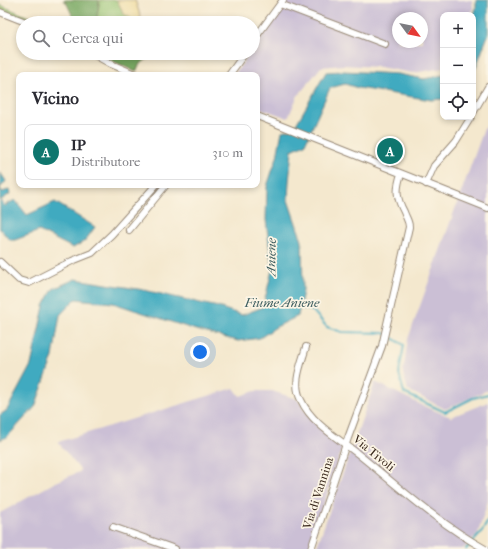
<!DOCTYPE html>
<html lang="it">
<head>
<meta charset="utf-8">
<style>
	body { margin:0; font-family:"IM FELL French Canon",serif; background:#f2f2f3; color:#2b2b33 }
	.controls { position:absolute; right:12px; top:12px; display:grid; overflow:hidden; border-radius:8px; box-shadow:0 2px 6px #0003 }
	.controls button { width:36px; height:36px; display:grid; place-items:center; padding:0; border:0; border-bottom:1px solid #e1e1e2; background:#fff; color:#2b2b33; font:20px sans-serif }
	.compass { position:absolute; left:392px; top:12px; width:36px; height:36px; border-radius:50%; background:#fff; box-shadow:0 2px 6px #0003; rotate:123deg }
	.you { position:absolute; left:200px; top:352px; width:14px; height:14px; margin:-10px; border:3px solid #fff; border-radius:50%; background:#1a73e8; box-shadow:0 0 0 6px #1a73e833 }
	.badge { display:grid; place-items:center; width:26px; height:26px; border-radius:50%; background:#0f766e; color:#fff; font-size:13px; font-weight:700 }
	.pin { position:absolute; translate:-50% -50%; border:2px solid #fff; box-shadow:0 1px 4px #0006 }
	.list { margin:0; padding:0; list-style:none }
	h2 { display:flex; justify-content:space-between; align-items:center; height:52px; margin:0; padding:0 16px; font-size:17px }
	h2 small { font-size:13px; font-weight:400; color:#7c7c81 }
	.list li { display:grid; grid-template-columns:26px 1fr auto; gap:12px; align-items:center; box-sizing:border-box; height:56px; margin:0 8px 8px; padding:0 8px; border:1px solid #e1e1e2; border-radius:8px }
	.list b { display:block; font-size:15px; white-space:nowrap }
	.list p { margin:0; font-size:13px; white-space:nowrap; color:#7c7c81 }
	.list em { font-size:13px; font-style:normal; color:#7c7c81 }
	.icon { flex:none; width:22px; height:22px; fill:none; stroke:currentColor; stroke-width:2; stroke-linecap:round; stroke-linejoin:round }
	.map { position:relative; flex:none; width:488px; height:549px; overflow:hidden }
	.search { position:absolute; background:#fff; box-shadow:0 2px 6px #0003; left:16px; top:16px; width:244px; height:44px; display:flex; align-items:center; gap:10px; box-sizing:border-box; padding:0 14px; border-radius:22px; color:#7c7c81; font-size:15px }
	.panel { position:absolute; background:#fff; box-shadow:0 2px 6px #0003; left:16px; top:72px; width:244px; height:116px; border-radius:8px }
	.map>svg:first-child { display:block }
	.industrial { fill:#cbbfd5; fill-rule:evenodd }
	.green { fill:#95c270; stroke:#687647 }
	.forest { fill:#78a862; stroke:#5a6940 }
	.sand { fill:#eeda9e; stroke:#94825e }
	.water { fill:#40aac0; stroke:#3e6a6f }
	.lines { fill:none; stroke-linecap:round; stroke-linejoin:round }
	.stream { stroke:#40aac0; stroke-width:2 }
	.minor-casing { stroke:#988976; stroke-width:8 }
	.minor { stroke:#fff; stroke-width:6 }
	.labels { text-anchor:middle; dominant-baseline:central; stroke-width:3.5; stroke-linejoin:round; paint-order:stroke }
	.street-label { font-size:12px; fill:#3b2a1e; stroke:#fcf5e5 }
	.water-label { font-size:13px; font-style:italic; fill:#3d5d5f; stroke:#fcf5e5 }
</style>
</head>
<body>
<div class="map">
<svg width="488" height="549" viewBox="0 0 488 549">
	<rect width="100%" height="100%" fill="#fcf5e5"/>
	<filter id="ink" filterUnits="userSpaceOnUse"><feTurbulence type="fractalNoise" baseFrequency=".025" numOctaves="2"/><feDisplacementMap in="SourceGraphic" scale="8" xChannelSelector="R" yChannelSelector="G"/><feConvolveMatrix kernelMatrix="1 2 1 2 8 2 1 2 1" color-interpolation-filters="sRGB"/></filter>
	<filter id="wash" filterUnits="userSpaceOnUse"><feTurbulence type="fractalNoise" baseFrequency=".012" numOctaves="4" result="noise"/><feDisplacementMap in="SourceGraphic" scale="16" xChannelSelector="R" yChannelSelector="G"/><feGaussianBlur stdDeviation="0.9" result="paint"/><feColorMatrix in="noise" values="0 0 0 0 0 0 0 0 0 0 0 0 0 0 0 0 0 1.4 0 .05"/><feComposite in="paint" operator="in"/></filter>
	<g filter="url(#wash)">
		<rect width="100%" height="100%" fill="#f4e8ce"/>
		<!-- industrial -->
		<path class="industrial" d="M288,0H472L473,8L470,15H443V68L413,73L379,67L343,65L321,67L297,97L288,118L257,107V75H234L250,53H253V49ZM398,18H422V42H398Z
			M488,125V390L445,409L408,390L403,373L408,339L484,129Z
			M375,382L428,408L451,417L488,402V501L478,533L463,549H316Z
			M234,388L240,396L255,391H272L297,399L318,427L343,446L309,549H0V513L54,483L81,471L58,442Z"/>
		<!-- green -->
		<path class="green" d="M100,0H117L124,14L135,21L134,23H96Z
			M0,5L43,23H32L0,10Z"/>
		<!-- forest -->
		<path class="forest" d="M63,0H99L96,23H76L66,2Z
			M96,53H155L139,65L136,72Z"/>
		<!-- sand -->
		<path class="sand" d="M117,0H135L141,18L135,21L124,14Z"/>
		<!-- water -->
		<path class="water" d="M476,0H488V35L473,75V18L476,8Z
			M343,71L398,74L424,79L443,75V99L431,100L358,88L345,84L330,88L305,144L292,150L289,182L288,200L302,241L303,291L298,316L276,327L260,338L238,341L196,330L113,303L76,299L60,315L53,357L35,407L7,437L0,440V415L7,410L31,365L44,306L53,289L75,279L144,290L218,307L242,315L263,307L272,270L266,220L267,186L277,157L282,131L294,128L326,72Z
			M0,172L6,181L0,188L2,192L9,190L10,194L1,200L4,206L15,200L27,215L55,202L95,227L85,241L73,248L39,231L15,240H10L0,229Z"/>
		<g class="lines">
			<!-- stream -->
			<path class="stream" d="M298,307L313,311L327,327L342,332L384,333L404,345L399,373L404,393L445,412L473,398L488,394
				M466,549L481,533L488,521"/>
		</g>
	</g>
	<g filter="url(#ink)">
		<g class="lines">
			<defs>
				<path id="minor" d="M280,4L385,44
					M0,12L28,23
					M253,41L283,0
					M91,53L111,64L137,75
					M229,75L245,53
					M473,113L488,87
					M257,116L488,208
					M426,184L434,166L456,141L471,117
					M129,230L166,185
					M0,262L19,280L29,283L72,261L92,253L112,234L156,185
					M306,347C301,365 292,383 301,400C312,424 338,438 358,454C399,487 438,523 485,549
					M113,527L175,549
					M311,549L348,438L382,346L409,227C409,221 406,218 404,212C396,197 396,189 401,174"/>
			</defs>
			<!-- minor casing -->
			<use href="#minor" class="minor-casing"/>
			<!-- minor -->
			<use href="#minor" class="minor"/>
		</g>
	</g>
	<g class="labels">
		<!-- street labels -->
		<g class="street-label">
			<text transform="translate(374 453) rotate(39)">Via Tivoli</text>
			<text transform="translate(318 493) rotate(-72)">Via di Vannina</text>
		</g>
		<!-- water labels -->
		<g class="water-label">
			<text transform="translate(271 257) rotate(-89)">Aniene</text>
			<text x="282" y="302">Fiume Aniene</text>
		</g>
	</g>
</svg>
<div class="controls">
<button>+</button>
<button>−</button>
<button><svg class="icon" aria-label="locate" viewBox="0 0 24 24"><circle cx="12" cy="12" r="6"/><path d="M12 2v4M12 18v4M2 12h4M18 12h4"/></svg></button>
</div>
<svg class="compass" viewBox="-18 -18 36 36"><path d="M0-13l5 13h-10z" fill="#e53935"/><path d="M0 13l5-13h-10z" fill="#7c7c81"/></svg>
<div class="you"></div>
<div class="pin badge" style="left:390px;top:151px">A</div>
<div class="search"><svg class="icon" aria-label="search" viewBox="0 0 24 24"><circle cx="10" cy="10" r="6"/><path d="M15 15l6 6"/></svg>Cerca qui</div>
<section class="panel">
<h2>Vicino<small></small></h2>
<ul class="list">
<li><span class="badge">A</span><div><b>IP</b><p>Distributore</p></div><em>310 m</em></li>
</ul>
</section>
</div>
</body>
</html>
